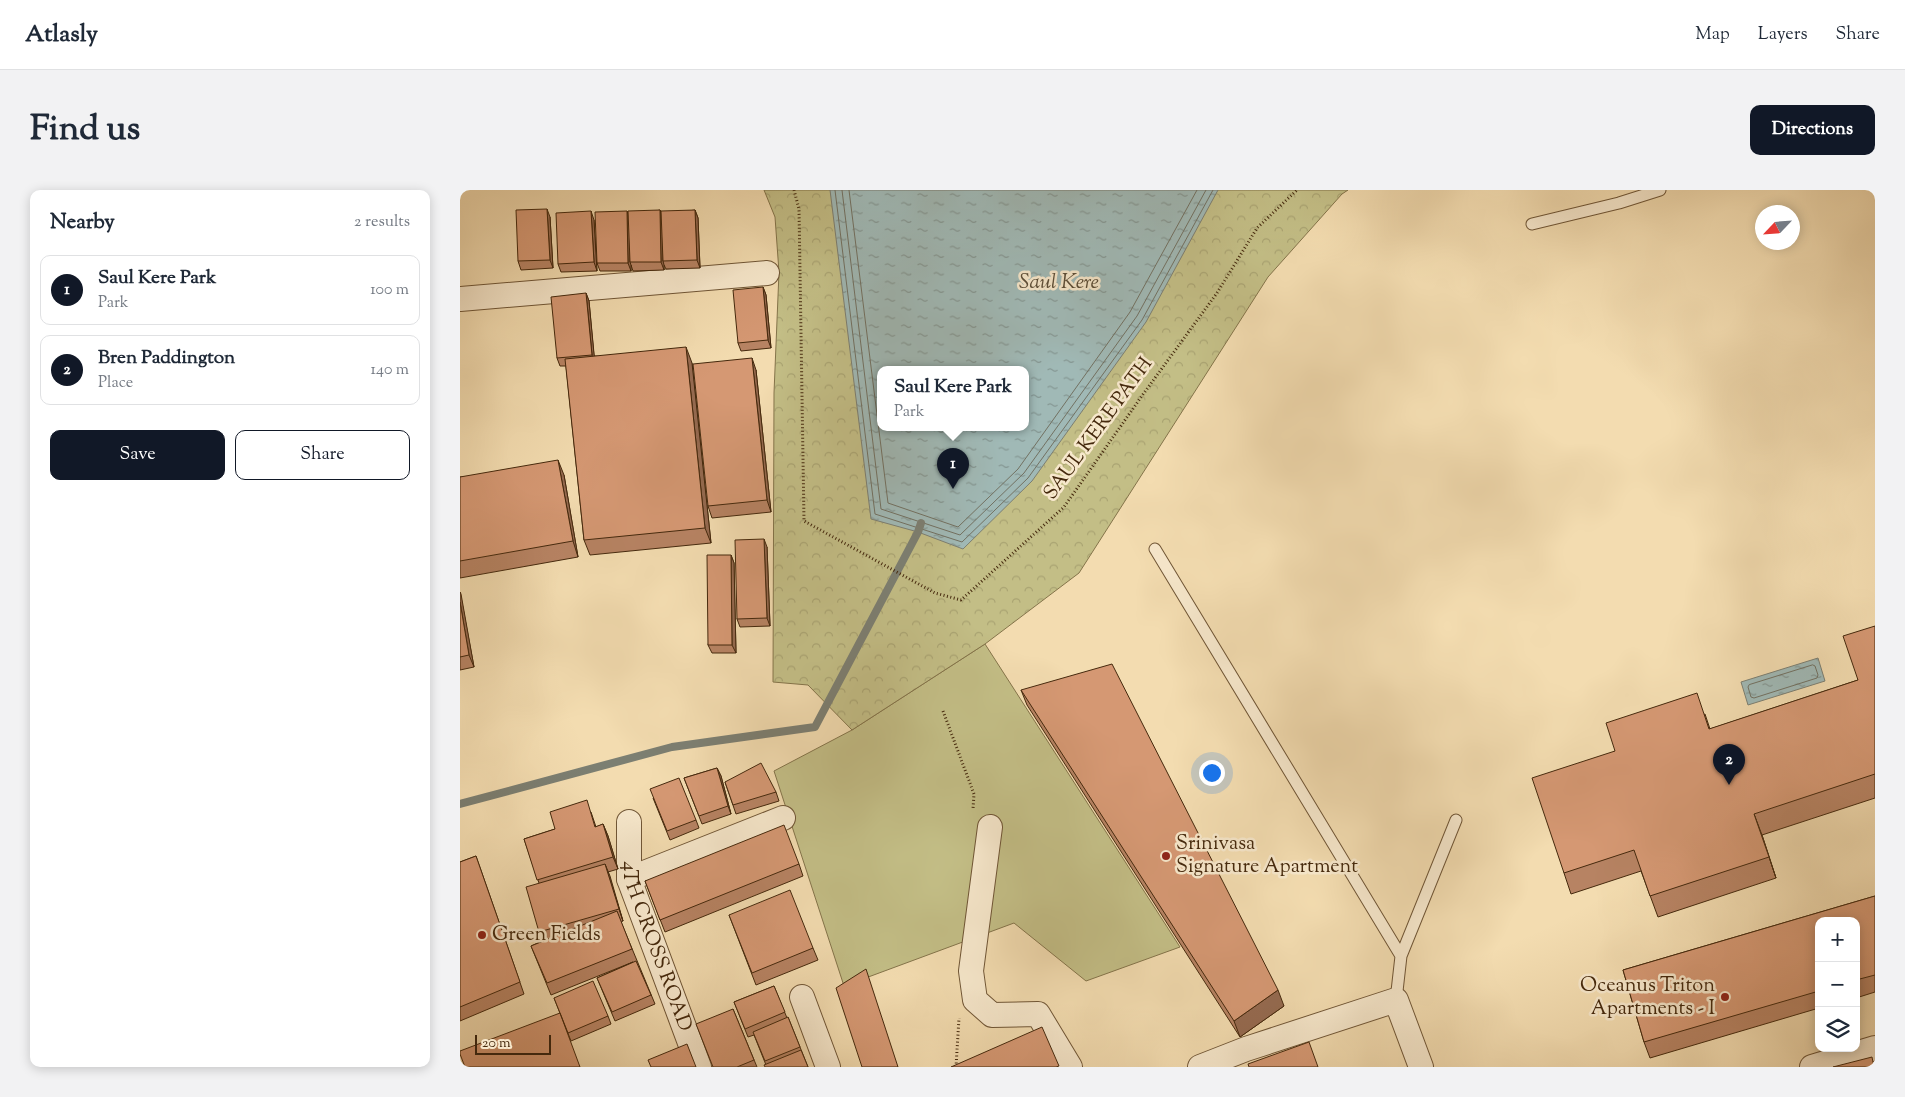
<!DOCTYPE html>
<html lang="en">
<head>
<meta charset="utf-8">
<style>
	body { margin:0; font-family:"Sorts Mill Goudy",serif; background:#f2f2f3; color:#1f2937 }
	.controls { position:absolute; right:15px; bottom:15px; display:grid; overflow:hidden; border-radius:10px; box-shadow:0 2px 12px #0003 }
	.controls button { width:45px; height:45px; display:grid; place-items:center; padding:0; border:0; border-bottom:1px solid #e0e1e3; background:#fff; color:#1f2937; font:25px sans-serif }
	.compass { position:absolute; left:1295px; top:15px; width:45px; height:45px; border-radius:50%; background:#fff; box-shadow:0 2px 12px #0003; rotate:244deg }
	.scale { position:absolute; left:15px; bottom:12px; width:76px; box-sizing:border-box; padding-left:5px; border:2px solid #45290d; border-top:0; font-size:14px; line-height:18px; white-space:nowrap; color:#45290d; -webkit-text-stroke:4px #f7e8cc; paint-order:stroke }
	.you { position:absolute; left:751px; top:582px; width:18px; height:18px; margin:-12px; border:4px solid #fff; border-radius:50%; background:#1a73e8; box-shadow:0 0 0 8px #1a73e833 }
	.badge { display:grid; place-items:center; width:32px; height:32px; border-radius:50%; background:#111827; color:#fff; font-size:16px; font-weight:700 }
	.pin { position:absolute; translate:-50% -41px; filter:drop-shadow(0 1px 2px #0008) }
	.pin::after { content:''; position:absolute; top:26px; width:18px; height:15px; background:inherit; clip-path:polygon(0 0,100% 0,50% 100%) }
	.popup { position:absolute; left:417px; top:176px; width:152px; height:65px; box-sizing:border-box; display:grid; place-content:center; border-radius:10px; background:#fff; filter:drop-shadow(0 1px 4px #0005); font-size:16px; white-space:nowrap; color:#747a83 }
	.popup b { font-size:19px; color:#1f2937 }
	.popup::after { content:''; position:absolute; left:50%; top:100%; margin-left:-10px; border:10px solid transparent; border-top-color:#fff }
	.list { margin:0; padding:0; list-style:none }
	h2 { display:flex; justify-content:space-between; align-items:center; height:65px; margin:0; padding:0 20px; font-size:21px }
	h2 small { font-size:16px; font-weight:400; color:#747a83 }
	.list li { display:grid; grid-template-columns:32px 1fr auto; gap:15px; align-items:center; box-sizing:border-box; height:70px; margin:0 10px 10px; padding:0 10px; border:1px solid #e0e1e3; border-radius:10px }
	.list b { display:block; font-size:19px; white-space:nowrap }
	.list p { margin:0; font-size:16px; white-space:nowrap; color:#747a83 }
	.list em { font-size:16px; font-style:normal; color:#747a83 }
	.actions { display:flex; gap:10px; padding:15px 20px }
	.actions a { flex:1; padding:11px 0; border:1px solid #111827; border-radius:10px; text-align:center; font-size:18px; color:#111827 }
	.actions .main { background:#111827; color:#fff }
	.icon { flex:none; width:28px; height:28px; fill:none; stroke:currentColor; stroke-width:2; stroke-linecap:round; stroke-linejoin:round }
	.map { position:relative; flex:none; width:1415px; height:877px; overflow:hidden; border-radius:10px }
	header { display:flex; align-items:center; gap:30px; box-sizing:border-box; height:70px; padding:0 25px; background:#fff; border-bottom:1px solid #e0e1e3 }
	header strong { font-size:24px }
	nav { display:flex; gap:28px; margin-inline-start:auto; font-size:18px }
	.intro { display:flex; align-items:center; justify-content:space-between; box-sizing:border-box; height:120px; padding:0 30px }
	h1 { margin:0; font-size:35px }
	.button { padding:12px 22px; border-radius:10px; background:#111827; color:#fff; font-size:18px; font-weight:700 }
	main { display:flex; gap:30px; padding:0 30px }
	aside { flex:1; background:#fff; border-radius:10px; box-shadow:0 2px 12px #0003 }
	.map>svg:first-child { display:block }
	.green { fill:#c3be86; stroke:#84744a }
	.forest { fill:url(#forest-crowns); stroke:#84744a; fill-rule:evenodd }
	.water { fill:url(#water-ripples); stroke:#7c7f72; fill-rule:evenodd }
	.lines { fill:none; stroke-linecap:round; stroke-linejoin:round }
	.shore { stroke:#727162; stroke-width:1 }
	.stream { stroke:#7c7f72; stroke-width:8 }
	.service-casing { stroke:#705636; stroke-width:13 }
	.minor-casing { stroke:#705636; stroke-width:26 }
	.path { stroke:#45290d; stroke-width:3; stroke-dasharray:1 2.5; stroke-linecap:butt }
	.service { stroke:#f7e8cc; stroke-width:11 }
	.minor { stroke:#f7e8cc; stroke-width:24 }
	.wall { fill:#b78363; stroke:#45290d }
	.shaded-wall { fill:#956a50; stroke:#45290d }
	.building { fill:#d59873; stroke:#45290d }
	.poi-dot { fill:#8f2418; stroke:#f7e8cc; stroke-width:2 }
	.labels { text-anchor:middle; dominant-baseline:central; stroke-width:5; stroke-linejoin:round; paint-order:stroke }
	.street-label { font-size:20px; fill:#45290d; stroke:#f7e8cc }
	.poi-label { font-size:20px; fill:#45290d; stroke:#f7e8cc; text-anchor:start }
	.water-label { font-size:21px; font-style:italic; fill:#5c4d37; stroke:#f7e8cc }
</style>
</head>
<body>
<header>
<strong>Atlasly</strong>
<nav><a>Map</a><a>Layers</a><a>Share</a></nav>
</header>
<div class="intro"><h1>Find us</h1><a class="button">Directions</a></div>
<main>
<aside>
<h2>Nearby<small>2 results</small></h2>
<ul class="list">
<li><span class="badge">1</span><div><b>Saul Kere Park</b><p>Park</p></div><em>100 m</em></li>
<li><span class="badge">2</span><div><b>Bren Paddington</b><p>Place</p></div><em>140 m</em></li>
</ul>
<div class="actions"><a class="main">Save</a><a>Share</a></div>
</aside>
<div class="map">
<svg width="1415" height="877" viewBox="0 0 1415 877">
	<defs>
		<pattern id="forest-crowns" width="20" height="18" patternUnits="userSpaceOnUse" patternTransform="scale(1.25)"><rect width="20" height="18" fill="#c3be86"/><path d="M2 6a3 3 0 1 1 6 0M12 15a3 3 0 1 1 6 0" fill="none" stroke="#a9a372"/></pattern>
		<pattern id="water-ripples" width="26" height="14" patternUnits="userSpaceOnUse" patternTransform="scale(1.25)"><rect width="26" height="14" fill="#a0b9b6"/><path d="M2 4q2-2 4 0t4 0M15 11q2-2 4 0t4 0" fill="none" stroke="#849692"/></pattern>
	</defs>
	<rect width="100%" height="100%" fill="#f3dcb0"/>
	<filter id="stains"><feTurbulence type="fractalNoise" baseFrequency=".004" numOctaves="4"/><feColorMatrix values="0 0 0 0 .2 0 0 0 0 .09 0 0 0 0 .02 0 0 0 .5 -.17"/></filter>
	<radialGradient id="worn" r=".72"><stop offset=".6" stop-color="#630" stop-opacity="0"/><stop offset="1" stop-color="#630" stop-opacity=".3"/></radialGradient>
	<!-- green -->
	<path class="green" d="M525,454L720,757L626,791L554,733L384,796L314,581L392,540Z"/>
	<!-- forest -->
	<path class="forest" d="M304,0H888L882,4L808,87L619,383L525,454L392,540L348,495L313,492L314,203L319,82L315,27ZM420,180H566V238H420Z"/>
	<!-- water -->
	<path class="water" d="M370,0H758L686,132L572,291L503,359L458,342L411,329ZM420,180H566V238H420Z
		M1358,468L1365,491L1288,515L1281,492Z"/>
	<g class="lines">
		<!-- shore -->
		<path class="shore" d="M375,0L415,324L502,352L568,288L682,130L753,0
			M382,0L421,319L500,345L564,283L677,126L746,0
			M389,0L428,313L498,337L558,279L670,122L737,0
			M1353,475L1355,476L1358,485L1357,488L1294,508L1291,507L1288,497L1289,495Z"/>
		<!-- stream -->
		<path class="stream" d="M0,614L212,557L355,537L458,342L461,333"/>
		<defs>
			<path id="service" d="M1072,34L1159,13L1200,0
				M695,359L941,766L936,810
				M941,766L996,630"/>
			<g id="minor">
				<path d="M0,109L307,83"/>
				<path id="s1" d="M169,632V689L239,877"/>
				<path d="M530,637L511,781L515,810L532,825L578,824L610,877"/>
				<path d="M169,689L323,628"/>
				<path d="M342,807L368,877"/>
				<path d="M740,877L786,859L936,810L961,877"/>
				<path d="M1352,877L1415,858"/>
			</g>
		</defs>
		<!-- service casing -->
		<use href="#service" class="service-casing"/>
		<!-- minor casing -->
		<use href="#minor" class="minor-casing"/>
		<!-- path -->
		<path class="path" d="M334,0L339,19L344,331L475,403L501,410L604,317L684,203L757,103L797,38L837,0
			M483,521L514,604L513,619
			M496,877L499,828"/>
		<!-- service -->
		<use href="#service" class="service"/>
		<!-- minor -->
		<use href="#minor" class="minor"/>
	</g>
	<!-- wall -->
	<path class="wall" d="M200,20L201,25L235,20L238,28L240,78L206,79L204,75V80L173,81L171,75V81H140L137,73L167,21L169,27Z
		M90,27L93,78L61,80L58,71Z
		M134,30L137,81L101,82L98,74Z
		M303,97L306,105L311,158L281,161L278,153Z
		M126,103L129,111L134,166L232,173L251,353L130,365L124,350L106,176H100L97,168Z
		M296,180L311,322L252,328L248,316Z
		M104,285L118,367L0,388V287Z
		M307,357L310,436L280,437L277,429Z
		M271,365L274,373L276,463H252L248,455Z
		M0,402L14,477L0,480Z
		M1415,436V608L1302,645L1316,688L1198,727L1181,681L1111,704L1104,683L1155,561L1245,524L1250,539L1398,490Z
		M561,500L824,816L780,847L567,515Z
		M257,578L261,586L271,624L242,634L224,588Z
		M265,592L316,602L319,611L276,624Z
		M193,608L236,630L239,638L210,650Z
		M131,622L136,637L143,634L148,646L158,679L148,682L163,731L161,732L195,814L155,831L137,788L173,772L91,805L71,756L82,751L79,742V693L64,649L95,639Z
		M16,666L64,804L0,831V672Z
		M339,674L343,686L205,742L185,691Z
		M1415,706V802L1396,808V731H1359V818L1190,868L1184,852L1163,780Z
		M269,725L353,758L358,770L296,795Z
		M314,796L327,828L328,827L348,877L306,875L294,845L288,847L274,812Z
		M94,808L148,826L151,834L111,851Z
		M273,819L297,877H253Z"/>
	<!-- shaded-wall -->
	<path class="shaded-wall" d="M87,19L90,27L93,78L90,70Z
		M200,20L203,29V71L204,75V80L201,72Z
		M235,20L238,28L240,78L237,70Z
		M131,21L134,30L137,81L134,72Z
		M167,21L170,29V72L171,75V81L168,73Z
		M303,97L306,105L311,158L308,150Z
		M126,103L129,111L135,174L132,165Z
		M226,157L232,173L251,353L245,338Z
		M292,168L296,180L311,322L307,310Z
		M98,270L104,285L118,367L113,351Z
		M304,349L307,357L310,436L307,428Z
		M271,365L274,373L276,463L272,455Z
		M0,402L1,404L14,477L9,465L0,412Z
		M257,578L261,586L271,624L268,616Z
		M1294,624L1302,645L1316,688L1309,667Z
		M143,634L148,646L158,679L153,667Z
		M145,674L150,686L163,731L159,719Z
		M818,800L824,816L780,847L774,831Z"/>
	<!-- building -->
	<path class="building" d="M87,19L90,70L58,71L56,20Z
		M200,20L201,72H170L168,21Z
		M235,20L237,70L203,71L201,21Z
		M131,21L134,72L98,74L96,23Z
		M167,21L168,73H137L135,22Z
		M303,97L308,150L278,153L273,100Z
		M126,103L132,165L97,168L91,107Z
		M226,157L245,338L124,350L105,169Z
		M292,168L307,310L248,316L233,174Z
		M98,270L113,351L0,371V287Z
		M304,349L307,428L277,429L275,350Z
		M247,365H271L272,455H248Z
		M0,412L9,465L0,467Z
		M1415,436V584L1294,624L1309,667L1190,706L1174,660L1104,683L1072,588L1155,561L1146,533L1237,503L1249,539L1398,490L1383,446Z
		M652,474L818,800L774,831L561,500Z
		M301,573L316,602L273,615L265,592Z
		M257,578L268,616L239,626L224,588Z
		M219,588L236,630L207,641L190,599Z
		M127,610L135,637L143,634L153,667L77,690L64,649L95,639L90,622Z
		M324,635L339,674L200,730L185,691Z
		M16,666L60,792L0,817V672Z
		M145,674L159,719L79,742L66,697Z
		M330,700L353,758L292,783L269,725Z
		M1415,706V785L1396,790V731H1359V801L1184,852L1163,780Z
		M157,721L172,759L87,793L71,756Z
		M176,771L191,805L152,822L137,788Z
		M406,779L438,877H402L376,798Z
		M133,791L148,826L108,843L94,808Z
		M314,796L325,822L285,839L274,812Z
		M273,819L294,870L277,877H253L236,834Z
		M100,823L120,877H5L0,864V861Z
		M328,827L340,857L305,871L293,842Z
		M582,837L599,876L596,877H491Z
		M849,852L858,877H789L788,874Z
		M227,854L236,877H191L188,870Z
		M341,860L348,877H305L304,875Z
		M1412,867L1414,877H1373Z"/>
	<!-- markers -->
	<g class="poi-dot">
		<circle cx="706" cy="666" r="5"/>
		<circle cx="22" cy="745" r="5"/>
		<circle cx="1265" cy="807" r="5"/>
	</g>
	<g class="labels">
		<!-- street labels -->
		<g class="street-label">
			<text transform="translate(639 239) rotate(-54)">SAUL KERE PATH</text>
			<text stroke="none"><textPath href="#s1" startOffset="129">4TH CROSS ROAD</textPath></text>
		</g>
		<!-- poi labels -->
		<g class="poi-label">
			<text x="716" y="654">Srinivasa<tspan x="716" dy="23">Signature Apartment</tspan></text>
			<text x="32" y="745">Green Fields</text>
			<text x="1255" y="796" text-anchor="end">Oceanus Triton<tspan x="1255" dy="23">Apartments - I</tspan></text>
		</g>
		<!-- water labels -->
		<g class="water-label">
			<text x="599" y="93">Saul Kere</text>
		</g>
	</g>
	<rect width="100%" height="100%" filter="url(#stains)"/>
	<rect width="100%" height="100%" fill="url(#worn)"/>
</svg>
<div class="controls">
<button>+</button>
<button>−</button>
<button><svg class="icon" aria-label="layers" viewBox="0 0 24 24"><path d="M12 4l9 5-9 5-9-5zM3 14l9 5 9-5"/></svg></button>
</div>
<svg class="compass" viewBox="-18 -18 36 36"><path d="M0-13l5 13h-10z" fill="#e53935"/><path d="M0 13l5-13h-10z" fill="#747a83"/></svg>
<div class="scale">20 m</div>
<div class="you"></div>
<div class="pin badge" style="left:493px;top:299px">1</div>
<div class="popup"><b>Saul Kere Park</b>Park</div>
<div class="pin badge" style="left:1269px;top:595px">2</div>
</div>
</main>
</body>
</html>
